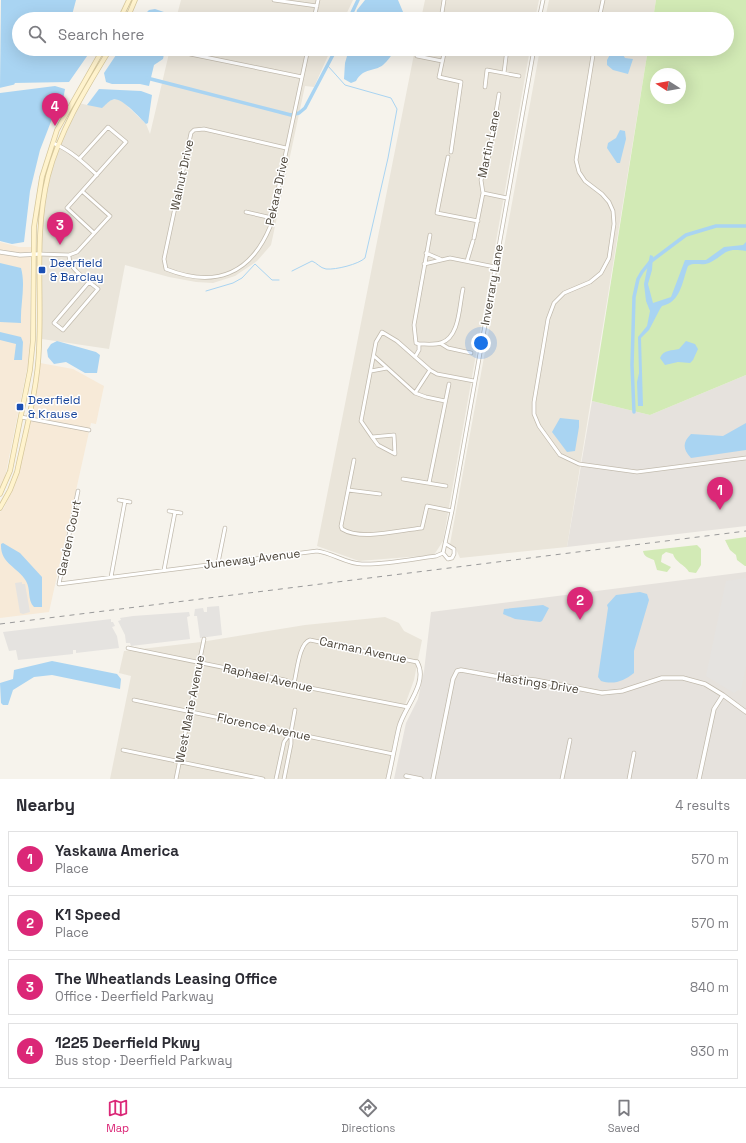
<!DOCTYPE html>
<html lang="en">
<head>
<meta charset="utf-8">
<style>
	body { margin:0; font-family:"Space Grotesk",sans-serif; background:#f7f7f7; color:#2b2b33 }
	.compass { position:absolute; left:650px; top:68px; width:36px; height:36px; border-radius:50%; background:#fff; box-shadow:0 4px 16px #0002; rotate:281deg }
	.you { position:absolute; left:481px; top:343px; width:14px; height:14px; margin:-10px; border:3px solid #fff; border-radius:50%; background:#1a73e8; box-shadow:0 0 0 6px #1a73e833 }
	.badge { display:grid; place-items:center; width:26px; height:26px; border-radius:50%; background:#db2777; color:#fff; font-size:13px; font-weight:700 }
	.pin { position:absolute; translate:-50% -33px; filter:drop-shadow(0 1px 2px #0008) }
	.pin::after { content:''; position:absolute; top:21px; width:14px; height:12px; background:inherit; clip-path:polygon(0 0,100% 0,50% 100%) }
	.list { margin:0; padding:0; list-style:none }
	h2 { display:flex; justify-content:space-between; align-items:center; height:52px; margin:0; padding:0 16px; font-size:17px }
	h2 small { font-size:13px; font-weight:400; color:#7c7c81 }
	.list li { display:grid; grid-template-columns:26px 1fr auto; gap:12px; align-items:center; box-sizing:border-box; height:56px; margin:0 8px 8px; padding:0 8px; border:1px solid #e1e1e2; border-radius:0px }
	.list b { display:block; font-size:15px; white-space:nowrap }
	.list p { margin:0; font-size:13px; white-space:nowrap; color:#7c7c81 }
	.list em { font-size:13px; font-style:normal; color:#7c7c81 }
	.icon { flex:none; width:22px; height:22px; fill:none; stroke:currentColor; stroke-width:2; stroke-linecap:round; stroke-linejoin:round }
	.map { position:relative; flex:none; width:746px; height:779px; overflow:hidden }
	.search { position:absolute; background:#fff; box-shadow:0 4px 16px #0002; left:12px; right:12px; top:12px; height:44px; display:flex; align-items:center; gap:10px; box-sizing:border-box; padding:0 14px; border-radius:22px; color:#7c7c81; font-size:15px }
	.sheet { height:308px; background:#fff }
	nav { display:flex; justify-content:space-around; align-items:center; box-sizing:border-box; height:56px; border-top:1px solid #e1e1e2; background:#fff; font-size:11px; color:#7c7c81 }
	nav a { display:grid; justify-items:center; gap:2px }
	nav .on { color:#db2777 }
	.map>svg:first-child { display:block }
	.residential { fill:#eae5da }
	.commercial { fill:#f7ead8 }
	.industrial { fill:#e6e2dd }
	.green { fill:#d2eab5; fill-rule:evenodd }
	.parking { fill:#e5e3e0 }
	.water { fill:#a9d4f2 }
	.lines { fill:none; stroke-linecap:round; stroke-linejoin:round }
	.stream { stroke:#a9d4f2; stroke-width:1 }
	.canal { stroke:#a9d4f2; stroke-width:3.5 }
	.minor-casing { stroke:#c2bbae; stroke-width:4.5 }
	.tertiary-casing { stroke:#c2bbae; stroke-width:5 }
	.secondary-casing { stroke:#d6c79b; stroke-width:5.5 }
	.minor { stroke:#fff; stroke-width:3 }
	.tertiary { stroke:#fff; stroke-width:3.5 }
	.secondary { stroke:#fff3cd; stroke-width:4 }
	.rail { stroke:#9a9a9a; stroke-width:1; stroke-dasharray:5 5; stroke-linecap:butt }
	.transit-dot { fill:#1a4fb4; stroke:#fff; stroke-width:1.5 }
	.labels { text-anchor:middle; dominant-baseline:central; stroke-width:3; stroke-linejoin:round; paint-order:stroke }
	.street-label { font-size:12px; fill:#4b4439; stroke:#fff }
	.transit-label { font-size:12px; fill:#164399; stroke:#fff; text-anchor:start }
</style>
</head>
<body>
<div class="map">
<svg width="746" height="779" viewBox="0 0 746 779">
	<rect width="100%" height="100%" fill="#f6f3ec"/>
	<!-- residential -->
	<path class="residential" d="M181,0H353L344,19H176Z
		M425,0H539L535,19H421Z
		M549,0H656L653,19H545Z
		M170,49H331L314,87L305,86L271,245L257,261L235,276L213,283L196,282L169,277L125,265L109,349L42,339L41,243L45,200L53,166L63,137L79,103L87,105L117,99L123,102L146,124L150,134Z
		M415,49H530L443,541L434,555L359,561L317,546Z
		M540,49H648L567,547L460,558L456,549L450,544Z
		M385,617L399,623L404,631L422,640L414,680L397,727L386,779H110L131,676L119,673L124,651L201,642L305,625Z"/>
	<!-- commercial -->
	<path class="commercial" d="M0,242L19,247H33L30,262V354L5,477L0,488Z
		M40,363L73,369L104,386L96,424L91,423L49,612L0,618V512L4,508L16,480Z"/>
	<!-- industrial -->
	<path class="industrial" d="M746,375V526L567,547L592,401L650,415Z
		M746,572V779H394L406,723L418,699L424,671L431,612Z"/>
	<!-- green -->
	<path class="green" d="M656,0H746V375L650,415L592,401L648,49H727V19H653ZM656,74H680V98H656Z
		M746,537V566H745L737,560L736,555L730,550L725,540Z
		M697,545L701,549V565L696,573L689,572C685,565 675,562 673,554L666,552L662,555L661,562L671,567L667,572L657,570L654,560C649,558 644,557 643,551Z"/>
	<!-- parking -->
	<path class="parking" d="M746,578V665L741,691L738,690L734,693L706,676L726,581Z
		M22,582V584H25L30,612L23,614L20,613L15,583Z
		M219,606L222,635L200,638L197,616H194L195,609L203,608L204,612H207V607Z
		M189,612L190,616L187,617L190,639L131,646L130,643H126L125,635L118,621L121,620L120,618L133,616Z
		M111,619V622H113L115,626L112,627L117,636L119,648L76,653V650H73V654L18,660L16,650L9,651L3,632Z"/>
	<!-- water -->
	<path class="water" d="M1,0H76L72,15L74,19H19V49H92L69,82L13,83L0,86Z
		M365,0H398L406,19H355L357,10Z
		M155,9L167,13L168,19H140L149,10Z
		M120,49H165L163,59L154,65L149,86L140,84H112L106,82L104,73Z
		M349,49H396C392,54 388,61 383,65C374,72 364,67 356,81L351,83L344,79L345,63Z
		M613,49H621L622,53L625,58L633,59L628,74L613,70L607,65V60Z
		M55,86L65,89L63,100L52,119L40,150L30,191L24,242L12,244L0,241V93Z
		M99,89L141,91L152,95L148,123L146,124C140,118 120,95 112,100C108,101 105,106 102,108L87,105Z
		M620,130L625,131L626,139L620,163H617L607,148L608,143L616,138Z
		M746,242V251C723,247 726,255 709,263C702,266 694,262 688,266C682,282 681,302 662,306L660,309L649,330L641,338L643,406H638L637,382L639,373L638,337L647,326L650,311L646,301L644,284L650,255L653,256L652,270L648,284L653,303L671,297L685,260H706L724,247L743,245Z
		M0,263L21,268C26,286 20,305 21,323L0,322Z
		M0,332L21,337L23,342L22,360H14L16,344L0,340Z
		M57,341L96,352L100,355L97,373H85L66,362L54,364L48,357L47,350L51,344Z
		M686,341L695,344L698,349L693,360L690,363L678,362L665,365L660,358C664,349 672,351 679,349Z
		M560,418L579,420V427L575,451L567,452L552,432Z
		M746,423V450L691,458C683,449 682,443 691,434L723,436Z
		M3,543L20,553L42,577V607H34C27,600 31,589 26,581C18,567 0,564 1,544Z
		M640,592L647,594L649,600L634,651V673C624,681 614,685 601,681L598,677L608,608L607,605L616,595Z
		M543,605L549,608L542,621L540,622L515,619L503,614L504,609Z
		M52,661L117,674L121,679L120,689L52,675L34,677L13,690L8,705H3L1,703L0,683L13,679L14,670Z"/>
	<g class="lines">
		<!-- stream -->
		<path class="stream" d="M292,271L312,261C317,263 320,268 326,269C336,270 359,264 365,258L388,158L397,109L391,98L345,85L328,66
			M206,291L233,283L242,278L255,264L272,280H279"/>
		<!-- canal -->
		<path class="canal" d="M349,19L358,0
			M147,78L291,115L299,113L305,108L336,49
			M0,86L13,83
			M634,412L632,365L634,297L638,279L642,272L650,262L686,235L716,226H746"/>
		<defs>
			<path id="minor" d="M274,0L317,6
				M314,19L318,0
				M441,19L444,0
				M539,19L543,0
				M599,19L603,0
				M445,49L439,77L461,82L451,152
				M594,49L576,160L579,172L585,181L602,194L609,202L613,211L614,224L609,258L601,273L590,282L564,293L554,303L548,319L534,402V414L539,426L560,455L579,464L637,472L746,458
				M190,54L302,77
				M417,56L442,61
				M504,73L507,49
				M485,87L487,70L519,76
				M53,143C70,150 83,162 97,175
				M286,148L204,129L194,130L191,133L164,259L166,269C214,288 250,275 270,227L308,49
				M448,157L437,213L478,221
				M79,159L108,127L126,142L67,208L94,233
				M483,193L507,198
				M246,212L272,218
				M474,238L483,193L481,180L488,160L499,94
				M426,253L440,259
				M39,254L69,255L77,252L110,216L83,192
				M69,255C69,268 80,274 89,282
				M467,261L473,241
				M424,264L450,258L495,267
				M89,282L98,289L63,330L54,323Z
				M440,343L448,348L471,353
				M419,344C426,344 435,345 441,343C460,337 459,306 463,289
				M374,356L415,393L426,397L445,401
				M415,357L419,350V344L416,343L414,325L430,235
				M371,371L387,368
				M415,393L430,370
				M21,417L89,430
				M394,435L395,454L378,445L372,437Z
				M372,437L361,421L376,342L382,332L397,341L430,370L437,374L474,381
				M354,460L341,526L342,529C361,541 400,530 422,528L427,506L452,511
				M403,479L446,486
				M429,483L449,384
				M348,490L380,494
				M78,491L59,584L317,551C333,553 346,564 362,564C385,565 413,559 436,556L443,553
				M119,500L130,502
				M169,511L181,513
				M443,553L452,511L534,49
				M443,553L448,559L452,558L454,554V549L446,544
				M218,563L225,528
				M164,570L175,512
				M111,577L125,501
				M128,648L285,680L300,686L408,707
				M294,683C297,672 299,643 310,640L417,662
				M134,700L393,754
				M123,750L263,779
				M176,779L204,639
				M276,779L284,742L291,732
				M284,779L291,744V732L295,710
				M562,779L570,740
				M629,779L634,753"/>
			<path id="tertiary" d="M0,252L20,255L39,254
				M406,776L421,779
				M388,779C392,762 395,744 399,727C404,707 429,683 417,662
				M433,779L453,679L457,671L461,670L494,676L535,680L602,693L622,691L662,678H683L705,684L723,695L746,712
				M699,779L714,709L723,695"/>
			<path id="secondary" d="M120,19L129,0
				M127,19L135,0
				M0,494L10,471L30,370L33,340L34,227L42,177L57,130L103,49
				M0,508L10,490L17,472C25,433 38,387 39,348C42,290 34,233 48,176C60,130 85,90 110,49"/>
		</defs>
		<!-- minor casing -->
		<use href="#minor" class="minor-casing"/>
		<!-- tertiary casing -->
		<use href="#tertiary" class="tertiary-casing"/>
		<!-- secondary casing -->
		<use href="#secondary" class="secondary-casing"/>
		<!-- minor -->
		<use href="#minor" class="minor"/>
		<!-- tertiary -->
		<use href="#tertiary" class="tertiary"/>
		<!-- secondary -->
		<use href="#secondary" class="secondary"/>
		<!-- rail -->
		<path class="rail" d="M0,624L746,531"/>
	</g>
	<!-- markers -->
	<g class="transit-dot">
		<rect x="38" y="266" width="8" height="8" rx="2"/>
		<rect x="16" y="403" width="8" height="8" rx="2"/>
	</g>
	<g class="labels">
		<!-- street labels -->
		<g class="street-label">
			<text transform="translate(489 144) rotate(-78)">Martin Lane</text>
			<text transform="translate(182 175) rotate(-78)">Walnut Drive</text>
			<text transform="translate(277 191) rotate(-78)">Pekara Drive</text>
			<text transform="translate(492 285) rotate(-80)">Inverrary Lane</text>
			<text transform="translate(69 538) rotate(-78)">Garden Court</text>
			<text transform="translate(252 559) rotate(-7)">Juneway Avenue</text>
			<text transform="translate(363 650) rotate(12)">Carman Avenue</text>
			<text transform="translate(268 678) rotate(13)">Raphael Avenue</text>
			<text transform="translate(538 683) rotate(9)">Hastings Drive</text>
			<text transform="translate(190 709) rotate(-79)">West Marie Avenue</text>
			<text transform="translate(264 727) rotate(12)">Florence Avenue</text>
		</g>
		<!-- transit labels -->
		<g class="transit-label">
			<text x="50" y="263">Deerfield<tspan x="50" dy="14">&amp; Barclay</tspan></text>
			<text x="28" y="400">Deerfield<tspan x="28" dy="14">&amp; Krause</tspan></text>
		</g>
	</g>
</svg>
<svg class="compass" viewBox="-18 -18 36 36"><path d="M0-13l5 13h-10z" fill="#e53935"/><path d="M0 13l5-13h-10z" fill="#7c7c81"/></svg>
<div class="you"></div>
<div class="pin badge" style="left:720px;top:510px">1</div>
<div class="pin badge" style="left:580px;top:620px">2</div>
<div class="pin badge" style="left:60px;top:245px">3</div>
<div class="pin badge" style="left:55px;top:126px">4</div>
<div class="search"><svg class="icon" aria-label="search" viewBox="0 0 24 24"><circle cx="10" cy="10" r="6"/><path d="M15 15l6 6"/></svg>Search here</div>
</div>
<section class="sheet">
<h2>Nearby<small>4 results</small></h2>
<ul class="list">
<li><span class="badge">1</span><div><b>Yaskawa America</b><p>Place</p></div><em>570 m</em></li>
<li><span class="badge">2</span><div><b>K1 Speed</b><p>Place</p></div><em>570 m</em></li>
<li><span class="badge">3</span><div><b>The Wheatlands Leasing Office</b><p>Office · Deerfield Parkway</p></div><em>840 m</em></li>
<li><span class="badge">4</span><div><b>1225 Deerfield Pkwy</b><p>Bus stop · Deerfield Parkway</p></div><em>930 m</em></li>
</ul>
</section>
<nav>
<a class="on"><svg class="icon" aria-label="map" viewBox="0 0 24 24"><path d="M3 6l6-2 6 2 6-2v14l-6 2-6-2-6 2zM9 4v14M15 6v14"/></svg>Map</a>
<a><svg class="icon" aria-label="directions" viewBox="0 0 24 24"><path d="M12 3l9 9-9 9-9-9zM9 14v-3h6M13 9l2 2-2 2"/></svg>Directions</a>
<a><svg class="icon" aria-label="saved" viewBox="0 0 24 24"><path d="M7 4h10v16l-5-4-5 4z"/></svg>Saved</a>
</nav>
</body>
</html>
